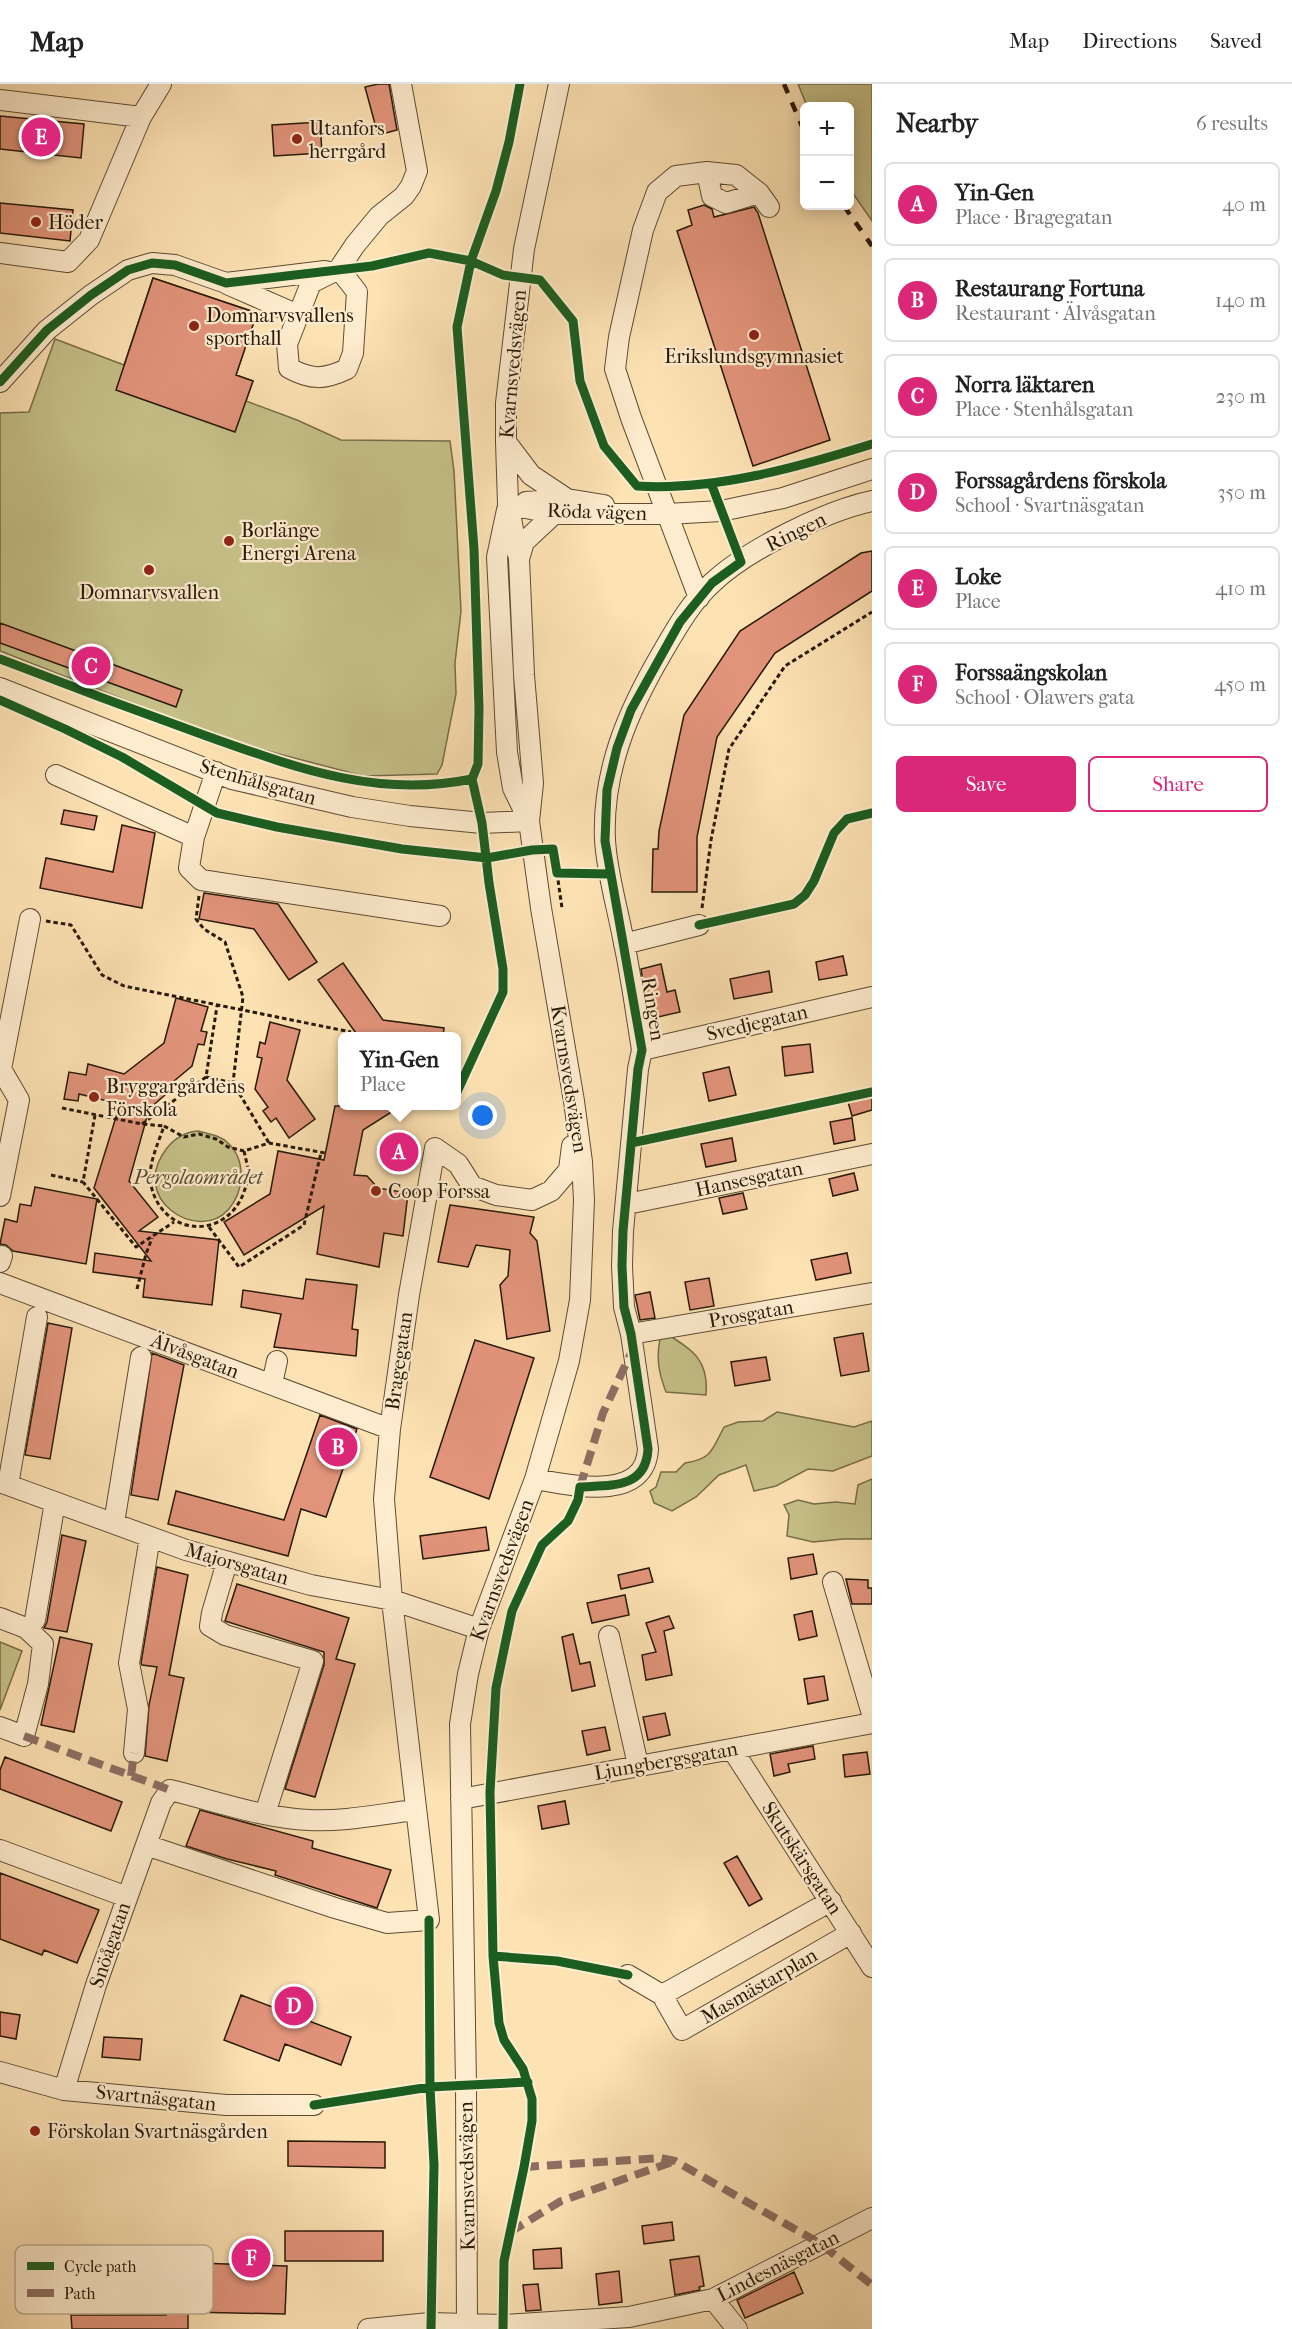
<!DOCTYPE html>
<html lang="en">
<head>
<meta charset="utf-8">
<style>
	body { margin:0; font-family:"IM FELL French Canon",serif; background:#f6f6f6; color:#222 }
	.controls { position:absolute; right:18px; top:18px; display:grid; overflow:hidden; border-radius:9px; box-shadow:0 3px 15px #0003 }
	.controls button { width:54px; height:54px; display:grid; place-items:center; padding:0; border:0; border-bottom:2px solid #e0e0e0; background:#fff; color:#222; font:30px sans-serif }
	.you { position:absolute; left:483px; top:1032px; width:21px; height:21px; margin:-15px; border:4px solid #fff; border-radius:50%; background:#1a73e8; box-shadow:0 0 0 9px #1a73e833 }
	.badge { display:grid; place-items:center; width:39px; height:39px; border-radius:50%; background:#db2777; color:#fff; font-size:20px; font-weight:700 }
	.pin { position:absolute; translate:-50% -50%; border:3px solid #fff; box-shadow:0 2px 6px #0006 }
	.popup { position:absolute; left:338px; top:948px; width:123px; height:78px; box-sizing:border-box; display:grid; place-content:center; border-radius:9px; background:#fff; filter:drop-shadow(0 2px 4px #0005); font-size:20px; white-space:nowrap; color:#767676 }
	.popup b { font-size:22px; color:#222 }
	.popup::after { content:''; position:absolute; left:50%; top:100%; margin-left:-12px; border:12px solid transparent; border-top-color:#fff }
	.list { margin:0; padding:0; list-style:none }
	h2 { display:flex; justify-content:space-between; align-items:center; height:78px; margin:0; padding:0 24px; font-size:26px }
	h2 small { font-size:20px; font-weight:400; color:#767676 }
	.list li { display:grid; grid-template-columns:39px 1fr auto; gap:18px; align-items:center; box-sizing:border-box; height:84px; margin:0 12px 12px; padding:0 12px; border:2px solid #e0e0e0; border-radius:9px }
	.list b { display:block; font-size:22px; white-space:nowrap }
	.list p { margin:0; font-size:20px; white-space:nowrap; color:#767676 }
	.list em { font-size:20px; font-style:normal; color:#767676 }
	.actions { display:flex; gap:12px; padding:18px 24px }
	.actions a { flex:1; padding:14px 0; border:2px solid #db2777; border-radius:9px; text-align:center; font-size:21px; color:#db2777 }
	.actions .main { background:#db2777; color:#fff }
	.map { position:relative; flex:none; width:872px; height:2245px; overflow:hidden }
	header { display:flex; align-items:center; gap:36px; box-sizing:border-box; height:84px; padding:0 30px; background:#fff; border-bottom:2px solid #e0e0e0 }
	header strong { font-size:28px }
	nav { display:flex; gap:33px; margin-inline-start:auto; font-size:21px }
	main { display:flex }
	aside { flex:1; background:#fff }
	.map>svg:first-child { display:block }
	.green { fill:#c6c189; stroke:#776d48; stroke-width:1.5 }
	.building { fill:#e2947b; stroke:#281907; stroke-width:1.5 }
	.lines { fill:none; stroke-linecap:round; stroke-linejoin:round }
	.minor-casing { stroke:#5d4b32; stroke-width:22 }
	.path { stroke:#281907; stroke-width:3; stroke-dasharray:4.5 3; stroke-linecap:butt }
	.minor { stroke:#feecce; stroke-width:20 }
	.rail { stroke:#281907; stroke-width:4.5; stroke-dasharray:10 10; stroke-linecap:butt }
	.quiet { stroke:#8d6e63; stroke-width:8; stroke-dasharray:15 8; stroke-linecap:butt }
	.cycleway-casing { stroke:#feecce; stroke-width:13 }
	.cycleway { stroke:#1b5e20; stroke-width:9 }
	.poi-dot { fill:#8f2418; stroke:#feecce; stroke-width:2 }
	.labels { text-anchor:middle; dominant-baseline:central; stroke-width:4.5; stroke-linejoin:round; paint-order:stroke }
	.poi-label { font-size:20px; fill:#281907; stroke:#feecce; text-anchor:start }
	.street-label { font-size:20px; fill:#281907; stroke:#feecce }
	.park-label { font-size:20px; font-style:italic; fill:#574b2e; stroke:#feecce }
	.key { fill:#feecce; stroke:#bead92; stroke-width:1.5 }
	.key-label { font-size:16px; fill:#281907 }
</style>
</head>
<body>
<header>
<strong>Map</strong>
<nav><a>Map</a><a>Directions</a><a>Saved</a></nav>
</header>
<main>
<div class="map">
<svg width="872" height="2245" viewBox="0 0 872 2245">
	<rect width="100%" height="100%" fill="#fde2b4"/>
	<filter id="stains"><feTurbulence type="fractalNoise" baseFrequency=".00333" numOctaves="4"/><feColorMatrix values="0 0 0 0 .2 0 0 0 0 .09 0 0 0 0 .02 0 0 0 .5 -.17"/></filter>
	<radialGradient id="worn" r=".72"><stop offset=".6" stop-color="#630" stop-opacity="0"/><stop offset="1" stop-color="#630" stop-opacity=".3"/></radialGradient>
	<!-- green -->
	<path class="green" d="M798,0H872V137L850,105V22H807Z
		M153,194L257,229L236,291L253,297L246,317L297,336L341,356L450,357L454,387L461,527L455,579L456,610L442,681L437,690L363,692L260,665L176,636L0,567V329L29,328L55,255L124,281Z
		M198,1047C209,1050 220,1051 228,1059C247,1077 244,1108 228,1126C198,1159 127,1115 167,1064C176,1053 185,1048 198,1047Z
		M667,1250C694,1267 709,1277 706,1311L666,1308C659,1290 656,1275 660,1255Z
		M777,1328L854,1343L872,1337V1372L833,1387L808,1385L776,1402L754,1407L746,1381L719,1391L696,1413L672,1427L654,1419L650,1407L656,1403L661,1388H676L685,1379C712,1375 712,1366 724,1343L738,1338L763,1337Z
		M872,1395V1455H843L813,1458L787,1452L789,1431L784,1421L798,1416L814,1420L836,1418L855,1420L858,1401Z
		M0,1558L22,1567L0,1626Z"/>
	<!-- building -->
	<path class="building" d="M378,0H389L397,46L378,51L365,3Z
		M0,32L84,40L81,74L0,65Z
		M320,38L322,69L274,72L272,41Z
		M0,119L73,126L70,157L0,149Z
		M704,121L712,125L714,133L754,123L758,129L830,356L753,382L677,147L692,141L688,126Z
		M153,194L257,229L236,291L253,297L235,348L116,306Z
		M872,467V507L775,569L717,653L697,753V808H652L653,765H658L659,747L684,631L740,547L861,469Z
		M0,539L182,606L176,623L0,559Z
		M64,726L97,732L94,746L61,740Z
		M122,741L155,749L142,824L40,804L46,774L113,788Z
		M204,809L278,820L317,878L289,896L254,845L199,835Z
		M843,872L847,891L819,896L816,878Z
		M343,879L383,936L444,944L443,952H358L318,896Z
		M661,880L667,908L675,906L680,928L649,935L641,885Z
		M769,887L772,908L734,915L730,895Z
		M176,914L208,923L201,947L207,948L204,961L198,960L192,982L168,1002L171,1006L144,1029L147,1033L129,1097L158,1133L139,1147L219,1156L212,1221L143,1213L145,1195L93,1188L95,1169L151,1177L94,1104L120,1020L79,1010L78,1017L64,1015L69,988L86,991L88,980L124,990L164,959Z
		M270,938L300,946L287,996L315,1035L289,1054L276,1034L271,1038L263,1027L268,1023L255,1005L262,974L257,973L260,958L265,960Z
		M810,960L813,988L785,992L782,963Z
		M729,983L736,1011L709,1017L703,989Z
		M872,1012V1026L852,1032L848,1018Z
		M335,1022H401L363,1046L354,1091L367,1092L378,1104L408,1109L403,1152L384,1149L379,1183L317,1170L324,1122L244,1171L224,1138L270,1110L278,1067L324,1076Z
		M852,1034L855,1056L834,1060L830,1038Z
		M732,1054L736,1077L706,1083L701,1060Z
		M854,1089L858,1106L833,1112L829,1095Z
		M35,1103L97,1115L86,1180L13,1167L6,1161L0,1160L5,1135L17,1138L20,1120L31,1122Z
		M743,1109L747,1125L723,1130L719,1114Z
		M450,1121L534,1133L530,1149L537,1157L550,1247L507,1255L500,1201L508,1192L510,1166L476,1161L468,1183L438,1178Z
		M847,1169L851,1189L816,1196L811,1176Z
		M709,1194L714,1222L690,1226L685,1198Z
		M306,1195L357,1201L352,1245L358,1246L356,1272L274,1263L281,1230L241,1223L243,1206L303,1215Z
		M650,1208L655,1234L640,1236L635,1211Z
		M48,1239L72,1244L50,1375L25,1371Z
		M863,1249L869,1287L841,1292L834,1254Z
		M475,1256L534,1274L489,1415L430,1393Z
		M152,1269L184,1281L158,1416L131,1411Z
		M766,1273L770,1296L735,1302L731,1278Z
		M320,1331L357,1345L326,1433L301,1425L288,1472L168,1440L176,1407L284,1436Z
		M486,1443L489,1466L423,1475L420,1452Z
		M62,1451L86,1457L67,1548L44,1544L47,1538Z
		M813,1470L817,1490L791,1495L788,1474Z
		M157,1483L188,1491L169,1591L184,1594L167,1677L145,1672L149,1621L157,1583L142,1581L141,1579Z
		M649,1484L653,1498L621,1505L618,1491Z
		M846,1495L868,1496V1504H872V1520H852Z
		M237,1500L349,1534L336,1575L355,1580L315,1713L285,1705L324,1581V1568L225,1537Z
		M625,1511L629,1531L592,1539L587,1519Z
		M812,1527L817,1552L799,1556L794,1531Z
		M669,1532L674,1544L664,1547L672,1591L646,1596L642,1571L656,1568L646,1539Z
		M573,1550L580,1580L590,1578L595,1602L572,1607L562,1553Z
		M60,1553L92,1560L74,1648L41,1641Z
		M824,1592L828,1616L808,1620L804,1595Z
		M665,1629L670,1651L648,1656L643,1633Z
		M605,1643L610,1666L587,1671L582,1647Z
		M813,1662L815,1675L788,1680L790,1688L774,1692L770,1670Z
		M867,1668L870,1690L845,1693L843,1671Z
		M5,1673L122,1718L111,1747L0,1705V1686Z
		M565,1717L569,1740L542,1745L538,1722Z
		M200,1726L313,1757L312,1764L391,1786L377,1824L275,1791L276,1787L227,1775L186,1762Z
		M737,1772L762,1815L749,1822L724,1779Z
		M0,1789L99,1826L77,1879L44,1866L42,1871L0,1855Z
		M241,1911L351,1953L341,1981L285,1960L279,1977L224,1956Z
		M0,1928L20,1931L16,1955L0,1952Z
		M104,1953L142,1955L140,1976L102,1973Z
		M288,2057L385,2058V2084L288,2082Z
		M672,2138L674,2156L644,2160L642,2142Z
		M285,2147H383V2177H285Z
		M561,2164L562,2184L534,2185L533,2166Z
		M699,2172L704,2202L699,2203L700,2206L675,2211L670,2176Z
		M168,2178L287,2182L285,2230L188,2228V2245H72L71,2231H166Z
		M619,2187L622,2218L599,2221L596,2190Z
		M794,2188L803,2209L745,2234L737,2216Z
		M538,2200L541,2226L526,2227L523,2201Z"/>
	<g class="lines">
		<defs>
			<path id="minor" d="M0,16L141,33L161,0
				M707,88L712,112L726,119L759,109
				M0,169L68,178L89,156L141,33
				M339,185L357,208L353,269L347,285C324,296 311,296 289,284L287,260L311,199L339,185L355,161L379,132L404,112L411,102L417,87L401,0
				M227,200L298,231
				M0,298L47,246L91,211L128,186L152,179L175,181L226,199L325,187
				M506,358L531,391L567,415
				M526,418L567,415L604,421
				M508,420L554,430H667L721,427L783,414L872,385
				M507,426L497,473L507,668L513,704L529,737
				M519,475L524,458L554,430
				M699,514L631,334L615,285L619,253L643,146L657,108L676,92L707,88L736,91L759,109L769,123
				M0,604L232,695L352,723L410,732L482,739L529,737
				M216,688L194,753L189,784L201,796L440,832
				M56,691L194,753
				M624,860L699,841
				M642,966L872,913
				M0,1112L19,1016L1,985L30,835
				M627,1120L872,1070
				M0,1178L2,1172
				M0,1199L390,1345
				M631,1250L872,1209
				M272,1300L277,1277
				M535,1395C570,1401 645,1419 648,1365L631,1250L624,1223L622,1182L623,1147L638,985L642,966C636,929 631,891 623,854C617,822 607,789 605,756C602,687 628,627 662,569C676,545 691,518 712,499C747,466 825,427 872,417
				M0,1398L186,1466L311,1501L392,1516L479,1545
				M8,1401L37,1233
				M114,1439L141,1273
				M227,1478L212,1529L210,1542L225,1551L313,1577L265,1730
				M833,1498L872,1630
				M0,1534L26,1544L43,1560L38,1600L24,1652L0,1643
				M35,1536L55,1418
				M609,1552L638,1681
				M732,1665L872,1883
				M134,1669L138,1625L129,1579L150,1453
				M461,1715L872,1639
				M146,1761L335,1824L387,1839L429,1836L392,1516L384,1415L390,1345L409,1211L435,1064L458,1080L472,1102L496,1111L532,1116L551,1107L569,1086L572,1062
				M0,1766L127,1813
				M831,1817L662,1911L682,1946L851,1849
				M628,1891L662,1911
				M0,1988L64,2006L226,2021H314
				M64,2006L96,1901L161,1719L170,1706C216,1717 262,1734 309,1736C344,1738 380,1730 415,1726
				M713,2215L737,2245
				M368,2245L430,2239L503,2241L629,2233L713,2215L872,2134
				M467,2245L466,2000L460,1640L468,1590L479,1545L535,1395L569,1277L580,1216L584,1116L582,1078L574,1017L541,824L529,737L533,699L524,591L519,475L508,420L506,358V319L524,165L559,0"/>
		</defs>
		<!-- minor casing -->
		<use href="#minor" class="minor-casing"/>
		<!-- path -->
		<path class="path" d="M557,789L562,824
			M199,812L196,835L204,845L225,858L243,913L233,999L269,1059
			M702,824L711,756L729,665L785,582L872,528
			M46,837L71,841L102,891L124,902L351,948
			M206,993L233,999
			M62,1024L142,1040L164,1042
			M95,1031L83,1098L136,1163L174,1138
			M142,1040L206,993L217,922
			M244,1067C246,1076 249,1086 248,1095C248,1099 245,1104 244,1108C226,1157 162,1153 151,1101C147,1082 158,1060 164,1042L184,1053L199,1050L216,1055L228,1063L244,1067L269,1059L325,1069
			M51,1091L83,1098
			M209,1143L239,1183L304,1141L321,1069
			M137,1205L146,1170L152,1154"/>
		<!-- minor -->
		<use href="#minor" class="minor"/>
		<!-- rail -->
		<path class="rail" d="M784,0L804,47
			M844,122L872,162"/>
		<!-- quiet -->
		<path class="quiet" d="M580,1403L603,1329L631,1269
			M24,1652L170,1706
			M131,1692L134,1669
			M524,2083L661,2074L675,2077L821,2160L872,2201
			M510,2148L561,2117L675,2077"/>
		<defs>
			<path id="cycleway" d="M0,298L47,246L91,211L128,186L152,179L175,181L226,199L372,182L429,169L471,177L503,191L540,196L573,237L580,297L604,362L637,402C714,407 799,383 872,360
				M0,575C67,601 134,626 201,650C292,682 374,715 472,695
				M0,616L65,645L122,673L217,729L277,743L402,765L487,774L532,766L553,765L557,789L610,790
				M699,841L794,820L805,811L814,797L834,749L847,735L872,729
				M456,1010L503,908V885L489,799L482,739L472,695L478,680L479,624L474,465L457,243L471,177L496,107L509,58L520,0
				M631,1059L872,1008
				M429,1836L430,2003L434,2081L431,2245
				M493,1872L557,1877L628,1891
				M314,2021L430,2003L528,1998
				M503,2245L504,2177L524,2083L532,2037V2015L523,1985L504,1956L499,1939L493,1872L490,1708L496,1604L512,1527L542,1461L568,1437L578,1416L580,1403C611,1401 646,1405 648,1365L631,1250L624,1223L622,1182L623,1147L638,985L642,966L605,757L607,706L617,664L631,626L680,538L712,499L741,478L711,399"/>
		</defs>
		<!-- cycleway casing -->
		<use href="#cycleway" class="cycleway-casing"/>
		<!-- cycleway -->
		<use href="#cycleway" class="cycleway"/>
	</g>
	<!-- markers -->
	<g class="poi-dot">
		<circle cx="297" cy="55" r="6"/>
		<circle cx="36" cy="138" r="6"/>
		<circle cx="194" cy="242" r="6"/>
		<circle cx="754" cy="251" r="6"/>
		<circle cx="229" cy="457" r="6"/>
		<circle cx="149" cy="486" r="6"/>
		<circle cx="94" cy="1013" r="6"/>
		<circle cx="376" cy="1107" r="6"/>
		<circle cx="35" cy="2047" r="6"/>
	</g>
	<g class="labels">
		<!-- poi labels -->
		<g class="poi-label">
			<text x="309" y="44">Utanfors<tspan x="309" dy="23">herrgård</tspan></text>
			<text x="48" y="138">Höder</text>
			<text x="206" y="231">Domnarvsvallens<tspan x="206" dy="23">sporthall</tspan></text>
			<text x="754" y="272" text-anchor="middle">Erikslundsgymnasiet</text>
			<text x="241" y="446">Borlänge<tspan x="241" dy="23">Energi Arena</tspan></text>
			<text x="149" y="508" text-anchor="middle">Domnarvsvallen</text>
			<text x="106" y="1002">Bryggargårdens<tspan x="106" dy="23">Förskola</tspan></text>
			<text x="388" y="1107">Coop Forssa</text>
			<text x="47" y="2047">Förskolan Svartnäsgården</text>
		</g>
		<!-- street labels -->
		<g class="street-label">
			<text transform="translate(513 280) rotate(-85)">Kvarnsvedsvägen</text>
			<text transform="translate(597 428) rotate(2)">Röda vägen</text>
			<text transform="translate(796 448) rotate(-26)">Ringen</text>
			<text transform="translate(258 698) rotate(16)">Stenhålsgatan</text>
			<text transform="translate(653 925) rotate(81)">Ringen</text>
			<text transform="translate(757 939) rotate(-13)">Svedjegatan</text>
			<text transform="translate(569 995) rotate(81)">Kvarnsvedsvägen</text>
			<text transform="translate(749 1095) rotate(-12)">Hansesgatan</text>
			<text transform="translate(751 1230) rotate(-10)">Prosgatan</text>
			<text transform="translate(195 1272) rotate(21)">Älvåsgatan</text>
			<text transform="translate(399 1277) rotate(-82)">Bragegatan</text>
			<text transform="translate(237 1480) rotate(16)">Majorsgatan</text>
			<text transform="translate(502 1486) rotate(-70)">Kvarnsvedsvägen</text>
			<text transform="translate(666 1677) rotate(-10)">Ljungbergsgatan</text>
			<text transform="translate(802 1774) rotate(57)">Skutskärsgatan</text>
			<text transform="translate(110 1861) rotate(-71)">Snöågatan</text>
			<text transform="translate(759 1902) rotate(-30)">Masmästarplan</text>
			<text transform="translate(156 2014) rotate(6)">Svartnäsgatan</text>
			<text transform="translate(467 2092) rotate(-91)">Kvarnsvedsvägen</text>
			<text transform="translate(778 2182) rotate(-27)">Lindesnäsgatan</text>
		</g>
		<!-- park labels -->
		<g class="park-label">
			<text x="198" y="1093">Pergolaområdet</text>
		</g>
	</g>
	<!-- legend -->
	<rect x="15" y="2161" width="198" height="69" rx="9" class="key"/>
	<rect x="27" y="2178" width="27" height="8" fill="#1b5e20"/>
	<rect x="27" y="2205" width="27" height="8" fill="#8d6e63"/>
	<g class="key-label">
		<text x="64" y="2188">Cycle path</text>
		<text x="64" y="2215">Path</text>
	</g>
	<rect width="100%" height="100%" filter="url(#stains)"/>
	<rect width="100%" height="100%" fill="url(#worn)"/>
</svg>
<div class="controls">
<button>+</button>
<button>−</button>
</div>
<div class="you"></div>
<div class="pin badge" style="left:399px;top:1068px">A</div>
<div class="popup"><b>Yin-Gen</b>Place</div>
<div class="pin badge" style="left:338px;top:1363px">B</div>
<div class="pin badge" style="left:91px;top:582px">C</div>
<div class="pin badge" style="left:294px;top:1922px">D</div>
<div class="pin badge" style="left:41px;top:53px">E</div>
<div class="pin badge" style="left:251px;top:2174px">F</div>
</div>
<aside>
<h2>Nearby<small>6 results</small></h2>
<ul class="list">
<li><span class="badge">A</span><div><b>Yin-Gen</b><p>Place · Bragegatan</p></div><em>40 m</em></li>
<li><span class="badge">B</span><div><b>Restaurang Fortuna</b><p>Restaurant · Älvåsgatan</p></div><em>140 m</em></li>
<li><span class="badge">C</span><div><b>Norra läktaren</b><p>Place · Stenhålsgatan</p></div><em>230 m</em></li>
<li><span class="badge">D</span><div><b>Forssagårdens förskola</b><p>School · Svartnäsgatan</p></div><em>350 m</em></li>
<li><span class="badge">E</span><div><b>Loke</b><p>Place</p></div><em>410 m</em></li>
<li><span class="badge">F</span><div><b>Forssaängskolan</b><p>School · Olawers gata</p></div><em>450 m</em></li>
</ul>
<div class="actions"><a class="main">Save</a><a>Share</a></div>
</aside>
</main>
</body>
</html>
